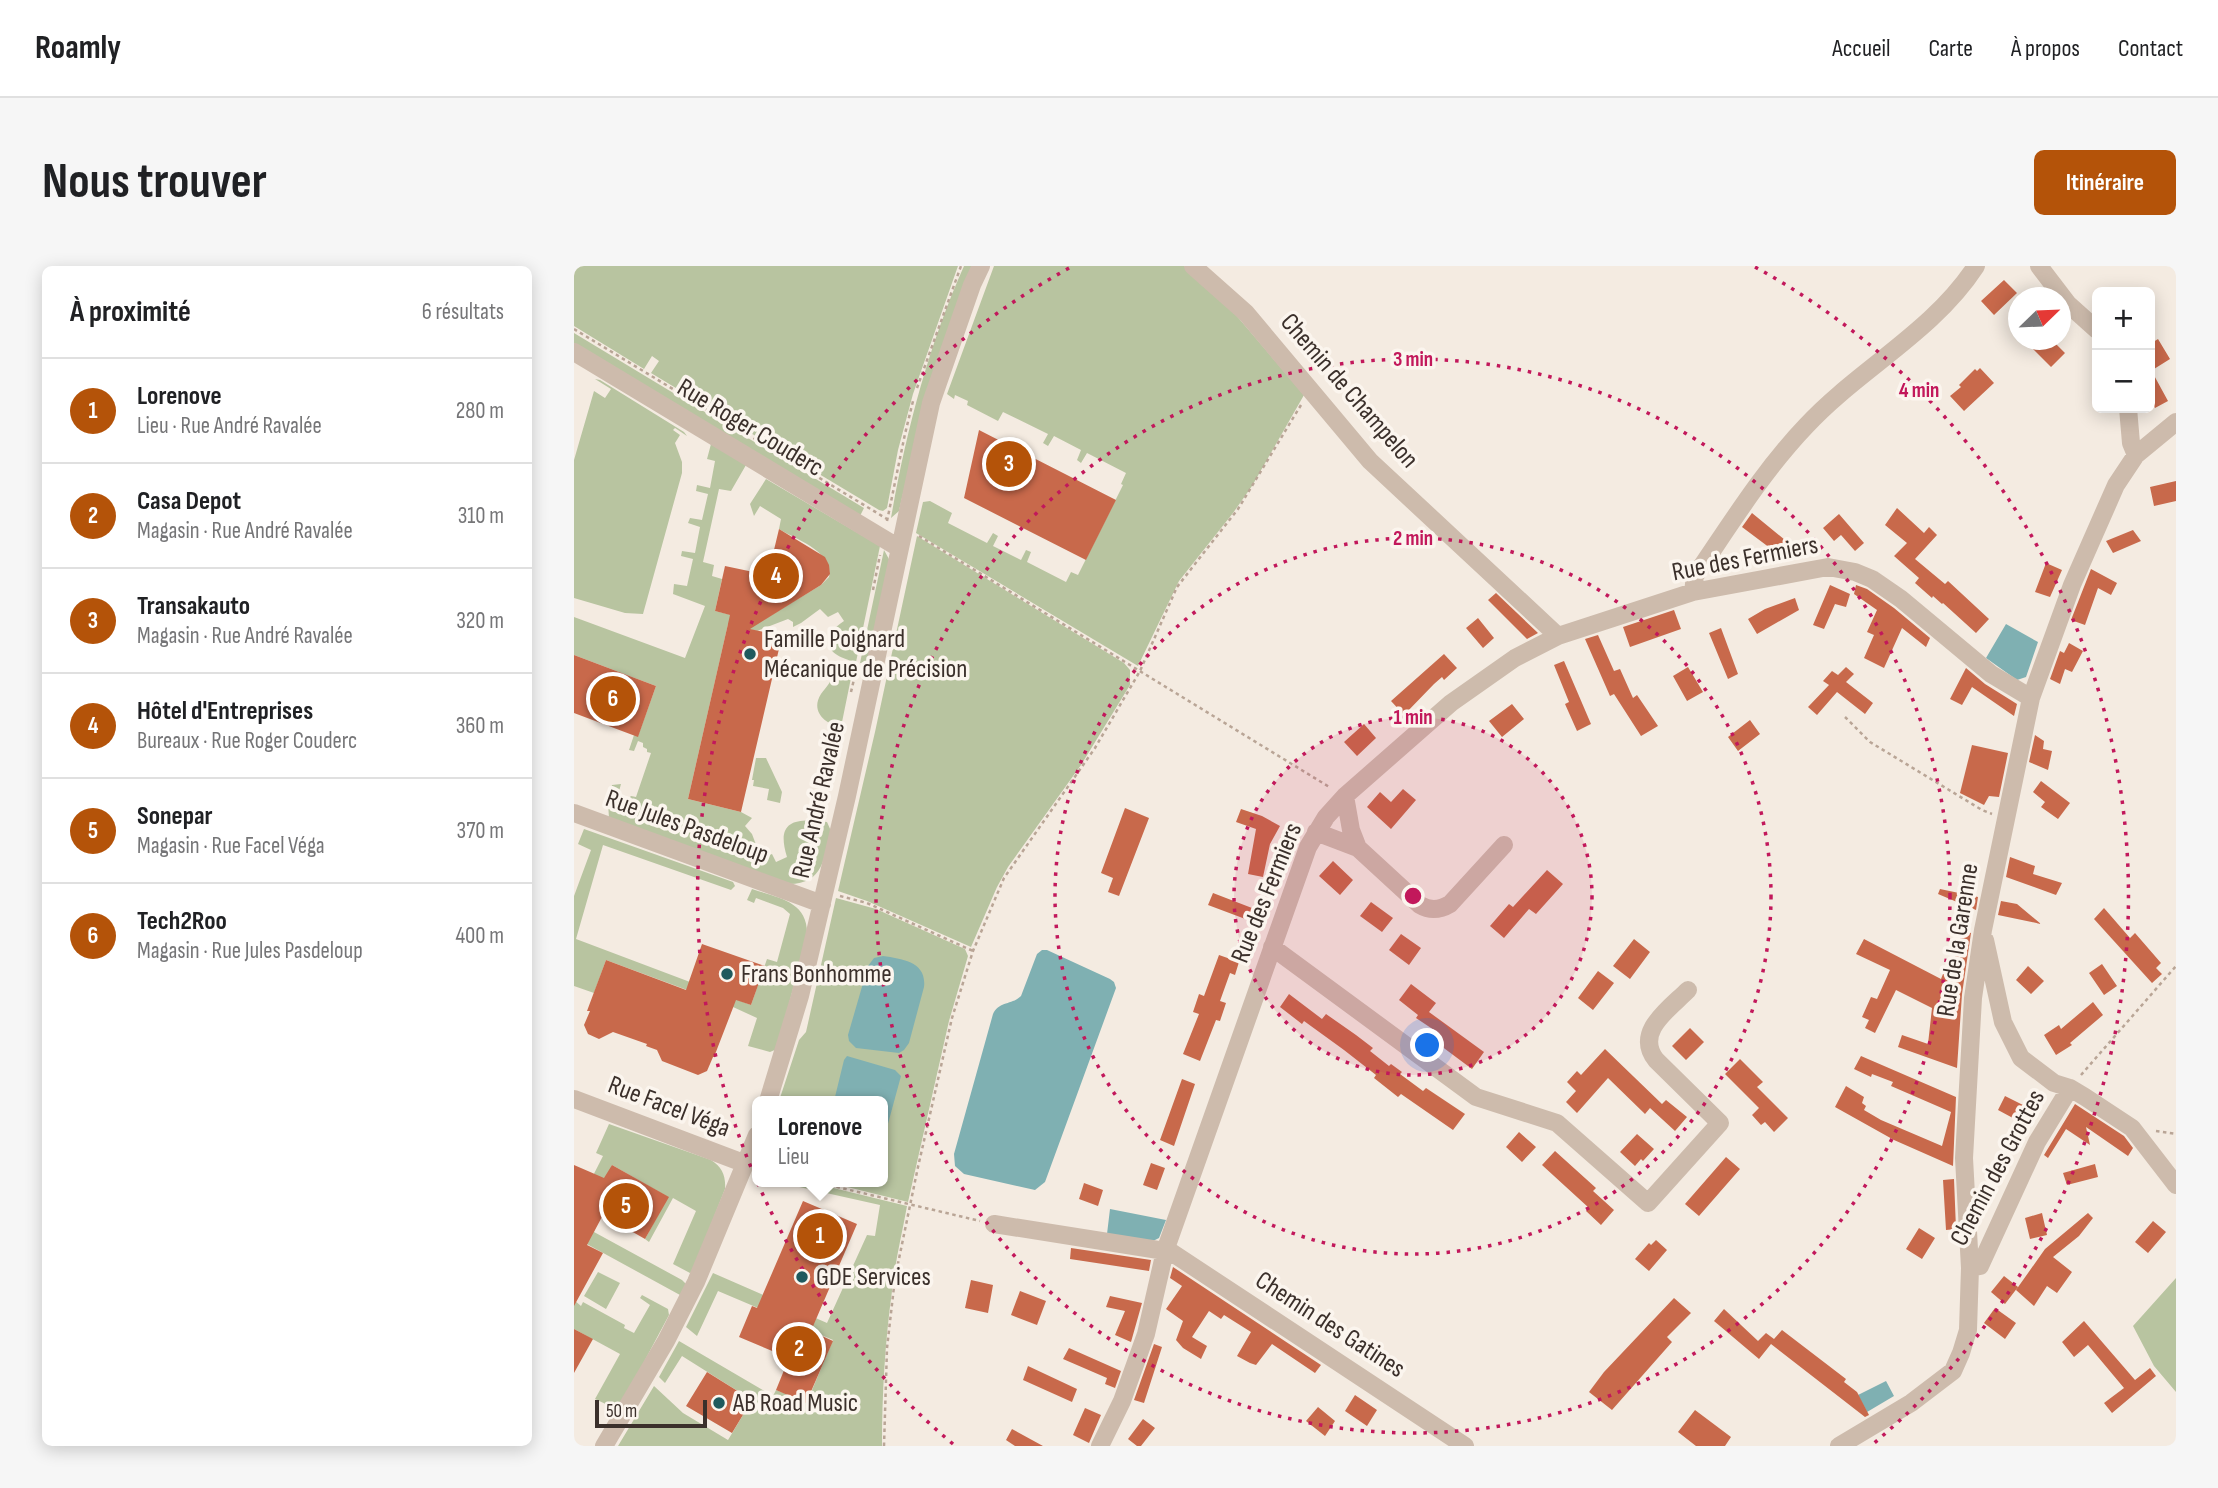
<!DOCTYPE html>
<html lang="fr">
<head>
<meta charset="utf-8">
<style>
	body { margin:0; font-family:"Sofia Sans Condensed",sans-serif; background:#f6f6f6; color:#202124 }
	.controls { position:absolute; right:21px; top:21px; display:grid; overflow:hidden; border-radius:10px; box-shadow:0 4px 18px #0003 }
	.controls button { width:63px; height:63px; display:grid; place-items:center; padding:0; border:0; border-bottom:2px solid #e0e0e0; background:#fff; color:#202124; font:35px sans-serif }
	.compass { position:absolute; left:1434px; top:21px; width:63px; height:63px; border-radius:50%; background:#fff; box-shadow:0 4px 18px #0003; rotate:67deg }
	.scale { position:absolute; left:21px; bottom:18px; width:112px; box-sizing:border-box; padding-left:7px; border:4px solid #3b302b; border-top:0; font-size:19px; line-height:24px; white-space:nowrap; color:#3b302b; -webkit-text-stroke:5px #fbf5ee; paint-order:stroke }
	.you { position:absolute; left:854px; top:780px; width:24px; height:24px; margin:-18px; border:5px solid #fff; border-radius:50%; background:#1a73e8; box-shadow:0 0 0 10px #1a73e833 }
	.badge { display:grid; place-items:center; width:46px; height:46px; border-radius:50%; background:#b45309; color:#fff; font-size:23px; font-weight:700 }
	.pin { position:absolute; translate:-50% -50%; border:4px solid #fff; box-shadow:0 2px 7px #0006 }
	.popup { position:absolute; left:178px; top:830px; width:136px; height:91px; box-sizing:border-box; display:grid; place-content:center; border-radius:10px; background:#fff; filter:drop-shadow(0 2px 5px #0005); font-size:23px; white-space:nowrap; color:#757577 }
	.popup b { font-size:26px; color:#202124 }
	.popup::after { content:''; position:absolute; left:50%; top:100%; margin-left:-14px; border:14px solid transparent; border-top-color:#fff }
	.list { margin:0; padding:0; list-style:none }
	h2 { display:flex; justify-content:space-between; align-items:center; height:91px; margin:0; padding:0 28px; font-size:30px }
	h2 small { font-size:23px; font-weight:400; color:#757577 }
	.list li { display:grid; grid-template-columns:46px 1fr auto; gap:21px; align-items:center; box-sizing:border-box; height:105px; padding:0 28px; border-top:2px solid #e0e0e0 }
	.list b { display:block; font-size:26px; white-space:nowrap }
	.list p { margin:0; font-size:23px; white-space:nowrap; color:#757577 }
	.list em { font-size:23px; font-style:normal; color:#757577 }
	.map { position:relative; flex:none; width:1602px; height:1180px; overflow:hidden; border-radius:10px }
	header { display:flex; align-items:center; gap:42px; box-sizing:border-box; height:98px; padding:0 35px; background:#fff; border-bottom:2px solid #e0e0e0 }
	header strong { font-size:33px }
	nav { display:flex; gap:38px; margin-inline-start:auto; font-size:24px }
	.intro { display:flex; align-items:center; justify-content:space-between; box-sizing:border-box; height:168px; padding:0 42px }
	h1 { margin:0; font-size:49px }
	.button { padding:18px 32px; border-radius:10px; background:#b45309; color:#fff; font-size:24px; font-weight:700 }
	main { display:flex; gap:42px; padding:0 42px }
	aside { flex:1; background:#fff; border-radius:10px; box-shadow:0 4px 18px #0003 }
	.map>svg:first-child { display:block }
	.green { fill:#b8c4a0 }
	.water { fill:#7fb0b2 }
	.building { fill:#c8694b }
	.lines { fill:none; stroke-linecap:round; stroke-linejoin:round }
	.path { stroke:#b9a596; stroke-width:2.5; stroke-dasharray:3.5 3.5; stroke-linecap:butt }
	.minor { stroke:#cdbbac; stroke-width:18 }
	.ring { fill:none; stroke:#c2185b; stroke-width:3.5; stroke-dasharray:3.5 7 }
	.poi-dot { fill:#1f5a5e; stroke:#fbf5ee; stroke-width:2.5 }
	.labels { text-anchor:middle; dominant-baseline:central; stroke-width:7; stroke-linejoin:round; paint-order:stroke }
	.street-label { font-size:26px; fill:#3b302b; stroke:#fbf5ee }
	.poi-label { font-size:26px; fill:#3b302b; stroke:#fbf5ee; text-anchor:start }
	.centre { fill:#c2185b; stroke:#fbf5ee; stroke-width:3.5 }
	.ring-label { font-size:21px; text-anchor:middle; font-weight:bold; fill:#c2185b; stroke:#fbf5ee; stroke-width:7; stroke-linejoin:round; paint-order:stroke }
</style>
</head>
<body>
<header>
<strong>Roamly</strong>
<nav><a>Accueil</a><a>Carte</a><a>À propos</a><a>Contact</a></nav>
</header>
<div class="intro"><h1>Nous trouver</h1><a class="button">Itinéraire</a></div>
<main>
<aside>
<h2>À proximité<small>6 résultats</small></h2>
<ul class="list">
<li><span class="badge">1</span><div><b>Lorenove</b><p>Lieu · Rue André Ravalée</p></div><em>280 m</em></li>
<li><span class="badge">2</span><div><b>Casa Depot</b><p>Magasin · Rue André Ravalée</p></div><em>310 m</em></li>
<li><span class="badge">3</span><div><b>Transakauto</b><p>Magasin · Rue André Ravalée</p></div><em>320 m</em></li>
<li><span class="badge">4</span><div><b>Hôtel d'Entreprises</b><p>Bureaux · Rue Roger Couderc</p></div><em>360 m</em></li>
<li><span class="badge">5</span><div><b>Sonepar</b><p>Magasin · Rue Facel Véga</p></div><em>370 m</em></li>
<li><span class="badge">6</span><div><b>Tech2Roo</b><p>Magasin · Rue Jules Pasdeloup</p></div><em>400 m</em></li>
</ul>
</aside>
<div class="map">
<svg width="1602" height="1180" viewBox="0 0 1602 1180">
	<rect width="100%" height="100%" fill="#f4ebe1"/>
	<!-- green -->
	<path class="green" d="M0,0H384L339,128L324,184L313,242L309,245L305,244L77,107L85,95L78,90L70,103L0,60Z
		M390,0H398C365,80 345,161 325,245L317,252C332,166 354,81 390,0Z
		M420,0H610L662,49L730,129L678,220L659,247L605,315L564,400L342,267L349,236L356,235L378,247L374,257L413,277L419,267L424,270L419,280L447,294L452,284L457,286L453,296L492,316L497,306L504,309L549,219L547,218L552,207L513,187L507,197L503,194L507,184L480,170L474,180L469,177L474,168L429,146L424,155L393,139L394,135L381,129L380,133L373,128Z
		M0,67L290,242L286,250L0,77Z
		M21,113L26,114L110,166L113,170L101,162L99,164L106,169L101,177L108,196V207L69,348L51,347L0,332V194L20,125L31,132L37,123Z
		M137,178L172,199L157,225L145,223L129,296L140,299L138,310L148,313L141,345L186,356L247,319L255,311C260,286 223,274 205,263L207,253L186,240L180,250L176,238L192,213L306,280L282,396C254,390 242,374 270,355L264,346L254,351L246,343L227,357L219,361V356L214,353L183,365L154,358L114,533L167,546L178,552L171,560L178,568L187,592L198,588L202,596L213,591C201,553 223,552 253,556L257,565C250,591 250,618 215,618L35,552L34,537L38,519L47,518L44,529L55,532L57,530L62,531L77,487L73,486V483L69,481V477L64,475L60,485L55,484L60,469L64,470L82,420L0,389V351L111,392L131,340L99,328L100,318L113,320L119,293L107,290L108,285L121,287L126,261L114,257L116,252L128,254L134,228L122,225L123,219L136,222L141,195L133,193Z
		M343,270L550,397L556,404V419L507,499L434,601L423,621L397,681L293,635L264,625L301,466Z
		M310,284L316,295L296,393L292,396L286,397Z
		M259,408L277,412L267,461C251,458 236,445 247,428C252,421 257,417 259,408Z
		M182,492H192L208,526L206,537L193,534L195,523L179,520L180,514H178Z
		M10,563L159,616L161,620L157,624L29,579L2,673L177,739L193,693L203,696L216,648L209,642L182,632L180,637L173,634L178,623C204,632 235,635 233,670L203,783L196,786L174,780L183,752L159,741L32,694L20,727L0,720V630L17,584L4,578Z
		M262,632L302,643L391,683L394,690L375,755L334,936L253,916H309V835H205L225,774L232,766Z
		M35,858L137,894C148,901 152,910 151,923L118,1006L116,1007L99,998L122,945L99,932L75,976L71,973L94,931L38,899L20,966L108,1014L112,1018L106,1029L0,971V947L29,890L22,887Z
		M203,916H235L333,940C328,968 321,996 318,1025C311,1076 308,1128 308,1180H44L80,1120L109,1147L154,1174L178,1134L108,1090L91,1117L85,1111L105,1075L199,1130L202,1124L233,1136L259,1074L144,1025L123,1070L112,1061L139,1007L253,1057L293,969L301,970L306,939Z
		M24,1006L46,1017L32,1043L10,1030Z
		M1602,1012V1126L1580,1100L1559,1060Z
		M68,1029L94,1043L95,1049L46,1141H38L21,1133L46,1088L0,1063V1034L7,1040L9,1036L51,1059L50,1062L60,1067L76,1039L66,1032Z"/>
	<!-- water -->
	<path class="water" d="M1432,358L1464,376L1452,411L1443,414L1412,392Z
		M468,684H473L536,713L540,716L542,722L471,916L461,924L390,908L381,900L380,888L419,748C425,735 438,739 447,730L463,688Z
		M309,690C329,693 353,696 350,721L335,777L330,784L325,787L282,782L275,775L274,769L294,700L300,692Z
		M273,790L321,804L327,810L309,876V835H260L270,794Z
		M536,943L592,954L585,972L577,976L533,968Z
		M1312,1115L1320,1130L1293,1146L1284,1129Z"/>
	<!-- building -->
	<path class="building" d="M1430,14L1443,27L1420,49L1407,35Z
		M1584,73L1596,93L1580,103L1576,96V78Z
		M1463,74H1478L1491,87L1477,101L1456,80Z
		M1406,102L1420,117L1390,145L1376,130L1387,121L1385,119L1401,103L1403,105Z
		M1576,102L1594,135L1581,142L1576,133Z
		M405,164L542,234L512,294L390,232Z
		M1602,215V235L1580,240L1576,221Z
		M1323,242L1350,267L1355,261L1363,269L1341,293L1371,318L1374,315L1415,353L1402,367L1369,337L1368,338L1359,330L1358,332L1341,317L1345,312L1320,290L1333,277L1311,259Z
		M1178,247L1222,283L1212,294L1168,261Z
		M1265,248L1290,277L1281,285L1267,269L1260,275L1249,262Z
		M205,263L251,291L255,299L256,308L247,319L176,363L208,370L167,546L114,533L156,349L141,345L151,300L194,309Z
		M1559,264L1567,275L1539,287L1532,275Z
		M1472,297L1488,304L1476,331L1461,326Z
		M1517,303L1543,317L1537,329L1524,322L1511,359L1497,354Z
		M1256,319L1276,328L1272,341L1261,338L1250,363L1239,359Z
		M1282,319L1293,323L1320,342L1356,372L1352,381L1328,362L1310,402L1290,392L1300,369L1293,366L1303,344L1280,328Z
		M922,327L964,367L953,373L914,334Z
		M1221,332L1225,344L1183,368L1174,353L1191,343Z
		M1100,344L1107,363L1056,381L1049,361Z
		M904,352L920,372L909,382L892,362Z
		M1147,362L1164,408L1154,413L1135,367Z
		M1024,369L1040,405L1046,403L1059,432L1063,429L1084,460L1067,470L1040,428L1036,430L1011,373Z
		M1495,377L1509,385L1498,406L1491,403L1486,418L1476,413L1486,385L1490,387Z
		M870,388L883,402L870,414L868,411L860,418L830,449L817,435Z
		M0,389L82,420L64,471L0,447Z
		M990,395L1017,458L1003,465L991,438L995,436L980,399Z
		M1114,401L1129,426L1113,435L1099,410Z
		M1272,401L1280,408L1272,416L1299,437L1291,448L1263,426L1243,449L1234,441L1255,419L1249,415L1258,405L1264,409Z
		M1392,402L1411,418L1443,438L1440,450L1398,421L1388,439L1376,433Z
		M938,438L950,453L928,471L915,455Z
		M1176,454L1186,468L1164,485L1154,471Z
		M790,458L802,472L783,490L770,476Z
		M1461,469L1470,475L1469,483L1478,485L1474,504L1455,496Z
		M1398,479L1434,487L1425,531L1415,530L1410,539L1386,527Z
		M1467,515L1496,537L1484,553L1467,541L1471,536L1459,526Z
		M829,523L842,534L817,563L793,541L806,526L817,536Z
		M551,542L575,552L545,630L534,626L539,612L527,607Z
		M667,543L688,550L706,560L696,578L689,611L674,608L682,563L662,556Z
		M1436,591L1461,600L1459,608L1488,617L1482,629L1432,611Z
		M759,595L779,614L766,629L745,610Z
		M973,604L989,618L962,648L955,643L930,672L916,660L935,638L939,641Z
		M1366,623L1404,631L1402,644L1364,628Z
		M639,627L678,642L674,654L634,639Z
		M1427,635L1443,638L1467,658L1424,649Z
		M797,636L819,652L808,666L786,650Z
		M1530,642L1556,672L1561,667L1587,697L1582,702L1588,708L1578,717L1520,653Z
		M1388,664L1397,667L1388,728L1383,802L1324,781L1328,769L1354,778L1358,742L1322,724L1301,767L1291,762L1295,754L1288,751L1297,731L1303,733L1316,704L1282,688L1290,673L1367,713L1371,703L1377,705Z
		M827,668L847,682L835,699L815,684Z
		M1060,673L1076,686L1056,713L1039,700Z
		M128,678L191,700L177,739L162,734L140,791H139L133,805L124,809L88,795L83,784L72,780L73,778L39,766L25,773L14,768L10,759L16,745H13L32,694L112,724Z
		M645,689L665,696L661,709L656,707L646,735L652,737L646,755L642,754L626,795L609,788L625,748L619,746L625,728L630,730Z
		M1528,698L1543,720L1530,729L1515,707Z
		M1454,700L1470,715L1457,728L1442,714Z
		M1024,705L1040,717L1019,744L1004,732Z
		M837,718L862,737L855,746L910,786L898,803L855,771L860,764L842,752L844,749L825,734Z
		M715,728L748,753L752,748L782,769L799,782L796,785L815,800L817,798L828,806L826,808L849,825L852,822L891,848L879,864L827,828L824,831L800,812L802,809L770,784L730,755L728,758L706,741Z
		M1519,736L1529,749L1496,777L1498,779L1482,789L1470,769L1485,759L1487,763Z
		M1116,762L1130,776L1112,794L1098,780Z
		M1031,783L1088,838L1092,834L1113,851L1101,865L1076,842L1071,848L1034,812L1003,847L992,836L1002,825L993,816L1003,805L1007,809Z
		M1287,790L1382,831L1379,900L1320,874L1261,841L1272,820L1290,831L1288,837L1292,840L1290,844L1307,854L1368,880L1377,846L1317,820L1319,816L1298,808L1297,811L1280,803Z
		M1166,793L1189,816L1183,821L1214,852L1200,866L1191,856L1187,859L1178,849L1185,842L1151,808Z
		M608,813L621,818L600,880L586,874Z
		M1431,830L1457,843L1450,858L1424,844Z
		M1501,838L1550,870L1559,882L1554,890L1512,861L1516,879L1492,863L1474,892L1470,889Z
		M945,866L962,881L948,896L932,881Z
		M1063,868L1080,883L1069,895L1067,893L1061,900L1046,886Z
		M981,885L1022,922L1019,925L1040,944L1027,959L1012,945L1015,942L968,899Z
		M1152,891L1166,903L1125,950L1111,938Z
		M577,897L591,902L583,924L569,919Z
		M1521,898L1524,911L1493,919L1489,907Z
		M0,899L30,912L38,899L95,931L71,973L29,949L13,979L29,987L0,1040Z
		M1380,913L1382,963L1372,964L1369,914Z
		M510,917L529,924L524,940L505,933Z
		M229,935L283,958L237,1065L259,1075L232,1137L202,1124L215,1092L165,1071L178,1040L183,1042Z
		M1468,947L1473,969L1456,973L1451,952Z
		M1514,947L1519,952L1505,970L1479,991L1498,1006L1483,1027L1473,1020L1460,1040L1442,1024L1471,983Z
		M1579,955L1592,966L1574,987L1561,976Z
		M1345,962L1361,972L1348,993L1332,983Z
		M1082,974L1093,984L1075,1005L1061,993L1075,977L1077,979Z
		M497,982L577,994L575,1005L496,993Z
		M599,1001L747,1099L741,1107L698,1078L682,1099L676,1097L663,1090L677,1066L650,1049L647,1053L635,1045L618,1071L633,1080L627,1093L609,1082L602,1074L609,1055L592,1043L608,1020L596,1012Z
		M1430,1010L1444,1021L1431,1038L1417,1026Z
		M397,1014L419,1019L414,1047L391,1042Z
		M446,1025L472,1035L463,1059L437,1049Z
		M536,1030L568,1037L557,1076L541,1069L551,1045L532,1041Z
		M1100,1032L1117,1047L1093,1071L1098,1076L1038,1144L1015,1126L1030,1106Z
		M1421,1042L1442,1057L1431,1073L1410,1057Z
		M1150,1043L1184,1075L1192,1067L1200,1073L1208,1064L1272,1113L1270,1116L1283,1126L1295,1149L1291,1151L1197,1078L1185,1093L1140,1055Z
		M1510,1055L1561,1114L1576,1102L1582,1110L1538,1147L1530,1137L1550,1122L1514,1079L1500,1091L1488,1076Z
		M0,1063L19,1073L0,1107Z
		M580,1078L588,1081L570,1137L560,1134Z
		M495,1082L547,1105L541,1122L531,1118L533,1112L489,1093Z
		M454,1100L503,1123L498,1136L449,1114Z
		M133,1106L178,1134L158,1167L112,1140Z
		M781,1129L803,1144L793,1160L771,1145Z
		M744,1141L761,1155L751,1170L732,1155Z
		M511,1142L527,1149L515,1177L499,1169Z
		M1121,1144L1157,1171L1151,1180H1122L1104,1166Z
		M569,1153L581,1162L567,1180H563L554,1173Z
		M438,1163L469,1180H441L432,1174Z"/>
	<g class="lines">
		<!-- path -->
		<path class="path" d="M0,63L313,253
			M343,122L387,0
			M313,255L331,168L339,135
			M345,270L757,522
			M299,324L306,289
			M277,426L281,409
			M1271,451L1296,476L1408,544L1418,548
			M266,630L293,637L399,685
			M1507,809L1602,700
			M1582,865L1602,868
			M242,916L406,955
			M310,1180L313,1082L321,1012L344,901L378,752L399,685L430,612L521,482L566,405L603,321L664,243L727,139"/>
		<!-- minor -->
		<path class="minor" d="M619,0L672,47L796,195L984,370
			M1465,0L1494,38L1523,64
			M0,86L325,282
			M1554,142L1557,177L1562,189
			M1119,326L1121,310C1156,259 1189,205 1232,160C1285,103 1359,66 1402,0
			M771,530L777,564L784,582
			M0,547L248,638
			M742,566L784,582L846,639C856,645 866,644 876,638L930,579
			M1411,674L1429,756L1447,792L1480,817L1496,822L1511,831L1558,862L1602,919
			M698,681L902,831L983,857L1074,937L1146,857L1082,794C1060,766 1095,743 1114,724
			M0,833L172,898
			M194,835L226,730L273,530L357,137L398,19L407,0
			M420,958L597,986L891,1180
			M1396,1002L1406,1000L1463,876L1496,822
			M30,1180L92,1075L122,1016L183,869
			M526,1180L548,1135L572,1068L591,985L734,581L752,551L771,530L877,437L941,392L984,370L1119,326L1254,301L1281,306L1298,313L1327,333L1417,408L1457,432
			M1265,1180L1337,1137L1379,1105L1387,1087L1394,1064L1396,1002L1390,892L1399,732L1409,664L1457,432L1498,319L1542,219L1562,189L1602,156"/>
	</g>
	<!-- distance rings -->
	<circle cx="839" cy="630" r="179" fill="#c2185b" fill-opacity=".12"/>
	<g class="ring">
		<circle cx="839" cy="630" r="179"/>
		<circle cx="839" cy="630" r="358"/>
		<circle cx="839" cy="630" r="537"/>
		<path d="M379 1178A716 716 0 0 1 497 1M1181 1A716 716 0 0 1 1299 1178"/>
	</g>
	<!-- markers -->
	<g class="poi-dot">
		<circle cx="176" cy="388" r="7"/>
		<circle cx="153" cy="708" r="7"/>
		<circle cx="228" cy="1011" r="7"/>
		<circle cx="145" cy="1137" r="7"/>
	</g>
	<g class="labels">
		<!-- street labels -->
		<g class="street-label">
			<text transform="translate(775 125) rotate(49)">Chemin de Champelon</text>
			<text transform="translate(176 162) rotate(31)">Rue Roger Couderc</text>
			<text transform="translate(1171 293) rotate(-11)">Rue des Fermiers</text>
			<text transform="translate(245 534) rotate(-77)">Rue André Ravalée</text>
			<text transform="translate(113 561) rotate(20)">Rue Jules Pasdeloup</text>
			<text transform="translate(693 627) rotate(-68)">Rue des Fermiers</text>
			<text transform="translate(1384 674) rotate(-81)">Rue de la Garenne</text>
			<text transform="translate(95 841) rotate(21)">Rue Facel Véga</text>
			<text transform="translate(1424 902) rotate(-62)">Chemin des Grottes</text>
			<text transform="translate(756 1059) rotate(33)">Chemin des Gatines</text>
		</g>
		<!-- poi labels -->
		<g class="poi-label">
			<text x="190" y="373">Famille Poignard<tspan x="190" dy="30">Mécanique de Précision</tspan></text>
			<text x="167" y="708">Frans Bonhomme</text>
			<text x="242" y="1011">GDE Services</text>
			<text x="159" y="1137">AB Road Music</text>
		</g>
	</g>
	<circle cx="839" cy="630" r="10" class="centre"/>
	<g class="ring-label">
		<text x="839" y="100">3 min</text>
		<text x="1345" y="131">4 min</text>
		<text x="839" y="279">2 min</text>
		<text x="839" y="458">1 min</text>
	</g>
</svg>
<div class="controls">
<button>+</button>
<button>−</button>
</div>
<svg class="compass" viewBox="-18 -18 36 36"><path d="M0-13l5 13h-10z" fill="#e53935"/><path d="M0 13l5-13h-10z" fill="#757577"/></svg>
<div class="scale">50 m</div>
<div class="you"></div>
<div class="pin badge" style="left:246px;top:970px">1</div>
<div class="popup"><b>Lorenove</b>Lieu</div>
<div class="pin badge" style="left:225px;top:1083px">2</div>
<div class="pin badge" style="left:435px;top:198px">3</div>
<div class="pin badge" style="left:202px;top:310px">4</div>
<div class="pin badge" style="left:52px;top:940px">5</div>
<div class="pin badge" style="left:39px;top:433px">6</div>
</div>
</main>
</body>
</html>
